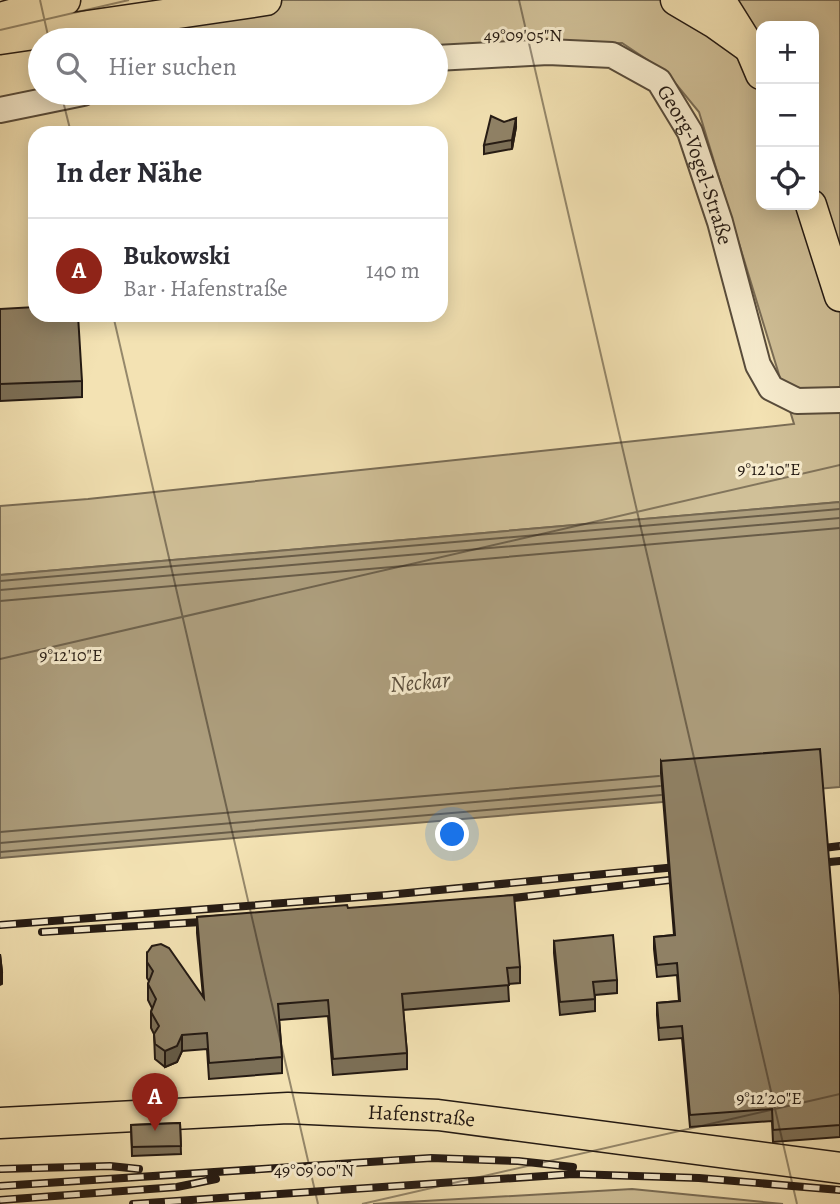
<!DOCTYPE html>
<html lang="de">
<head>
<meta charset="utf-8">
<style>
	body { margin:0; font-family:Alegreya,serif; background:#f2f2f3; color:#2b2b33 }
	.controls { position:absolute; right:21px; top:21px; display:grid; overflow:hidden; border-radius:14px; box-shadow:0 4px 18px #0003 }
	.controls button { width:63px; height:63px; display:grid; place-items:center; padding:0; border:0; border-bottom:2px solid #e1e1e2; background:#fff; color:#2b2b33; font:35px sans-serif }
	.you { position:absolute; left:453px; top:835px; width:24px; height:24px; margin:-18px; border:5px solid #fff; border-radius:50%; background:#1a73e8; box-shadow:0 0 0 10px #1a73e833 }
	.badge { display:grid; place-items:center; width:46px; height:46px; border-radius:50%; background:#8f2418; color:#fff; font-size:23px; font-weight:700 }
	.pin { position:absolute; translate:-50% -58px; filter:drop-shadow(0 2px 4px #0008) }
	.pin::after { content:''; position:absolute; top:37px; width:24px; height:21px; background:inherit; clip-path:polygon(0 0,100% 0,50% 100%) }
	.list { margin:0; padding:0; list-style:none }
	h2 { display:flex; justify-content:space-between; align-items:center; height:91px; margin:0; padding:0 28px; font-size:30px }
	h2 small { font-size:23px; font-weight:400; color:#7c7c81 }
	.list li { display:grid; grid-template-columns:46px 1fr auto; gap:21px; align-items:center; box-sizing:border-box; height:105px; padding:0 28px; border-top:2px solid #e1e1e2 }
	.list b { display:block; font-size:26px; white-space:nowrap }
	.list p { margin:0; font-size:23px; white-space:nowrap; color:#7c7c81 }
	.list em { font-size:23px; font-style:normal; color:#7c7c81 }
	.icon { flex:none; width:38px; height:38px; fill:none; stroke:currentColor; stroke-width:2; stroke-linecap:round; stroke-linejoin:round }
	.map { position:relative; flex:none; width:840px; height:1204px; overflow:hidden }
	.search { position:absolute; background:#fff; box-shadow:0 4px 18px #0003; left:28px; top:28px; width:420px; height:77px; display:flex; align-items:center; gap:18px; box-sizing:border-box; padding:0 24px; border-radius:38px; color:#7c7c81; font-size:26px }
	.panel { position:absolute; background:#fff; box-shadow:0 4px 18px #0003; left:28px; top:126px; width:420px; height:196px; border-radius:21px }
	.map>svg:first-child { display:block }
	.green { fill:#d0c098; stroke:#7a6d56; stroke-width:2; fill-rule:evenodd }
	.water { fill:#ad9e7d; stroke:#766953; stroke-width:2 }
	.lines { fill:none; stroke-linecap:round; stroke-linejoin:round }
	.shore { stroke:#685c48; stroke-width:2 }
	.minor-casing { stroke:#584c3b; stroke-width:28 }
	.major-casing { stroke:#241a13; stroke-width:33 }
	.minor { stroke:#f7ecce; stroke-width:24 }
	.major { stroke:#f3e2b3; stroke-width:30 }
	.rail-casing { stroke:#241a13; stroke-width:8 }
	.rail { stroke:#f7ecce; stroke-width:5; stroke-dasharray:16; stroke-linecap:butt }
	.wall { fill:#7c7058; stroke:#241a13; stroke-width:2 }
	.shaded-wall { fill:#655b47; stroke:#241a13; stroke-width:2 }
	.building { fill:#908266; stroke:#241a13; stroke-width:2 }
	.ticks { fill:none; stroke:#241a13; stroke-width:2; stroke-opacity:0.45 }
	.labels { text-anchor:middle; dominant-baseline:central; stroke-width:6; stroke-linejoin:round; paint-order:stroke }
	.street-label { font-size:21px; fill:#241a13; stroke:#f7ecce }
	.water-label { font-size:23px; font-style:italic; fill:#5b4f3d; stroke:#f7ecce }
	.ticks-label { font-size:18px; text-anchor:middle; fill:#241a13; stroke:#f7ecce; stroke-width:6; stroke-linejoin:round; paint-order:stroke }
</style>
</head>
<body>
<div class="map">
<svg width="840" height="1204" viewBox="0 0 840 1204">
	<rect width="100%" height="100%" fill="#f3e2b3"/>
	<filter id="stains"><feTurbulence type="fractalNoise" baseFrequency=".00286" numOctaves="4"/><feColorMatrix values="0 0 0 0 .2 0 0 0 0 .09 0 0 0 0 .02 0 0 0 .5 -.17"/></filter>
	<radialGradient id="worn" r=".72"><stop offset=".6" stop-color="#630" stop-opacity="0"/><stop offset="1" stop-color="#630" stop-opacity=".3"/></radialGradient>
	<!-- green -->
	<path class="green" d="M161,0H840V502L0,575V506L88,499L794,424L699,112L667,73L622,43L436,47V40H174ZM761,26H814V205H761Z
		M632,1189L783,1204H373Z"/>
	<!-- water -->
	<path class="water" d="M840,502V787L0,858V575Z"/>
	<g class="lines">
		<!-- shore -->
		<path class="shore" d="M0,581L840,509
			M0,590L840,518
			M0,601L840,528
			M0,832L659,776
			M0,843L660,786
			M0,852L661,795"/>
		<defs>
			<g id="minor">
				<path d="M162,15L166,40"/>
				<path id="s1" d="M436,58L548,52L612,55L659,81L690,132L720,222L758,365L771,388L797,401L840,400"/>
				<path d="M0,110L83,93"/>
			</g>
			<g id="major">
				<path d="M676,0L715,23L750,48"/>
				<path d="M720,0L750,48L761,74"/>
				<path d="M0,18L65,0"/>
				<path d="M0,39L266,0"/>
				<path d="M811,205L840,296"/>
				<path id="s2" d="M0,1123L288,1108L438,1115L840,1168"/>
			</g>
		</defs>
		<!-- minor casing -->
		<use href="#minor" class="minor-casing"/>
		<!-- major casing -->
		<use href="#major" class="major-casing"/>
		<!-- minor -->
		<use href="#minor" class="minor"/>
		<!-- major -->
		<use href="#major" class="major"/>
		<defs>
			<path id="rail" d="M808,850L840,846
				M809,864L840,861
				M496,900L687,878
				M0,925L387,895L687,866
				M42,932L217,921
				M0,1169L110,1166L139,1169
				M0,1186L431,1158L518,1161L573,1167
				M0,1200L177,1187L216,1179
				M133,1204L573,1174L699,1178L840,1190"/>
		</defs>
		<!-- rail casing -->
		<use href="#rail" class="rail-casing"/>
		<!-- rail -->
		<use href="#rail" class="rail"/>
	</g>
	<!-- wall -->
	<path class="wall" d="M504,122L516,127L512,149L484,154V145Z
		M0,309L82,381V397L0,401Z
		M661,761L840,995V1137L773,1142L772,1121L690,1127L682,1038L659,1040L657,1015V1003L679,1001L677,975L657,977L654,949V937L674,935L661,773Z
		M348,908L520,967V983L508,984L509,1001L403,1010L407,1053V1069L333,1075L328,1016L279,1020L282,1057V1073L209,1079L207,1049L182,1051L177,1062L165,1067L155,1059L154,1034L151,1028V1012L152,1008L148,1000V984L149,981L147,978V953L203,996L197,933V917Z
		M554,941L617,980V993L595,995V1011L560,1015L554,953Z
		M0,954L2,972V984L0,985Z
		M180,1123L181,1154L132,1156L131,1125Z"/>
	<!-- shaded-wall -->
	<path class="shaded-wall" d="M516,118V127L512,149V140Z
		M182,1035V1051L177,1062L165,1067V1051Z"/>
	<!-- building -->
	<path class="building" d="M491,116L504,122L516,118L512,140L484,145Z
		M35,307V315H78L82,381L0,384V309Z
		M820,749L840,995V1125L773,1130L772,1109L690,1115L682,1026L659,1028L657,1003L680,1001L677,963L657,965L654,937L675,935L661,761Z
		M514,895L520,967L507,968L509,985L402,994L407,1053L333,1059L328,1000L278,1004L282,1057L209,1063L207,1033L182,1035L177,1046L165,1051L155,1044L154,1034L159,1026L151,1012L156,999L148,984L153,971L147,962V953L152,946L161,944L169,948L204,998L197,917L347,905L348,908Z
		M613,935L617,980L593,982L595,999L560,1002L554,941Z
		M0,954L2,972H0Z
		M180,1123L181,1146L132,1147L131,1125Z"/>
	<!-- ticks -->
	<path class="ticks" d="M40,0L49,40M519,0L797,1204M0,30L129,0M61,93L71,133M113,315L318,1204M0,659L840,465M362,1204L840,1094"/>
	<g class="labels">
		<!-- street labels -->
		<g class="street-label">
			<text stroke="none"><textPath href="#s1" startOffset="322">Georg-Vogel-Straße</textPath></text>
			<text stroke="none"><textPath href="#s2" startOffset="422">Hafenstraße</textPath></text>
		</g>
		<!-- water labels -->
		<g class="water-label">
			<text transform="translate(420 682) rotate(-5)">Neckar</text>
		</g>
	</g>
	<g class="ticks-label">
		<text x="523" y="41">49°09'05"N</text>
		<text x="769" y="475">9°12'10"E</text>
		<text x="71" y="661">9°12'10"E</text>
		<text x="769" y="1104">9°12'20"E</text>
		<text x="314" y="1176">49°09'00"N</text>
	</g>
	<rect width="100%" height="100%" filter="url(#stains)"/>
	<rect width="100%" height="100%" fill="url(#worn)"/>
</svg>
<div class="controls">
<button>+</button>
<button>−</button>
<button><svg class="icon" aria-label="locate" viewBox="0 0 24 24"><circle cx="12" cy="12" r="6"/><path d="M12 2v4M12 18v4M2 12h4M18 12h4"/></svg></button>
</div>
<div class="you"></div>
<div class="pin badge" style="left:155px;top:1131px">A</div>
<div class="search"><svg class="icon" aria-label="search" viewBox="0 0 24 24"><circle cx="10" cy="10" r="6"/><path d="M15 15l6 6"/></svg>Hier suchen</div>
<section class="panel">
<h2>In der Nähe<small></small></h2>
<ul class="list">
<li><span class="badge">A</span><div><b>Bukowski</b><p>Bar · Hafenstraße</p></div><em>140 m</em></li>
</ul>
</section>
</div>
</body>
</html>
